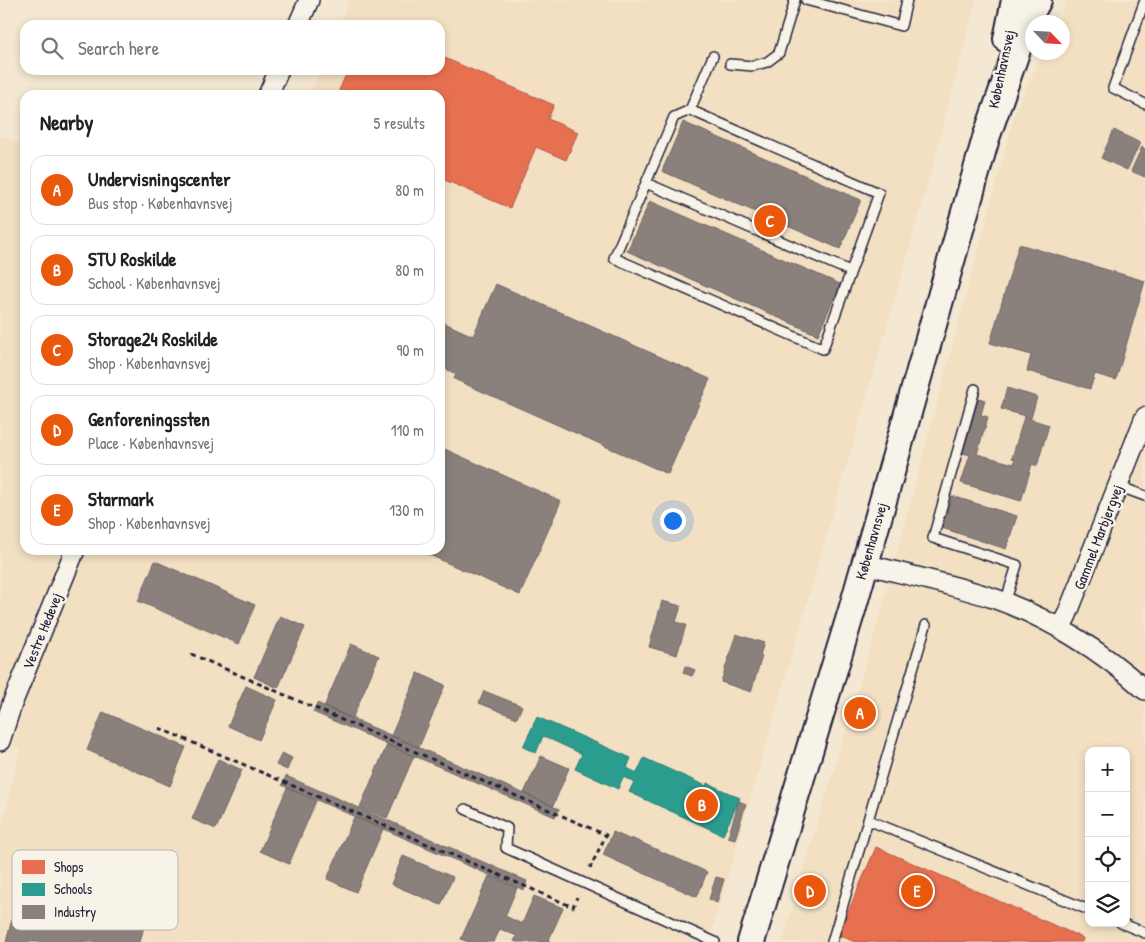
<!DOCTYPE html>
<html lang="en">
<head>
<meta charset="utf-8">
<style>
	body { margin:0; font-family:"Patrick Hand",sans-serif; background:#f6f6f6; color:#222 }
	.controls { position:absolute; right:15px; bottom:15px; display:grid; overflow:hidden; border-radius:10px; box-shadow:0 2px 8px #0003 }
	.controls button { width:45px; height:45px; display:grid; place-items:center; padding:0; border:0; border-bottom:1px solid #e0e0e0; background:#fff; color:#222; font:25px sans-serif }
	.compass { position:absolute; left:1025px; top:15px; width:45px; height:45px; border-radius:50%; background:#fff; box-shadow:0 2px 8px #0003; rotate:115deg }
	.you { position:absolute; left:672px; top:520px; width:18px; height:18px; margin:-12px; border:4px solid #fff; border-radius:50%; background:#1a73e8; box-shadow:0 0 0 8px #1a73e833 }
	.badge { display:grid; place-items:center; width:32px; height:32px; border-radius:50%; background:#ea580c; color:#fff; font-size:16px; font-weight:700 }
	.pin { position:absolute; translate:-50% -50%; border:2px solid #fff; box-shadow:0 1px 5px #0006 }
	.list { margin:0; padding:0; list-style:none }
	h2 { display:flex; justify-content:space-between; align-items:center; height:65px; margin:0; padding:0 20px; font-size:21px }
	h2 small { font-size:16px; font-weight:400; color:#767676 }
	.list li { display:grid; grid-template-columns:32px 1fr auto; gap:15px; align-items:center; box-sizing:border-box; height:70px; margin:0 10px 10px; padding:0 10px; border:1px solid #e0e0e0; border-radius:15px }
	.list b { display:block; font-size:19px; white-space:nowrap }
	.list p { margin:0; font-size:16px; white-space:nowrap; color:#767676 }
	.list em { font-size:16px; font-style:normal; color:#767676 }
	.icon { flex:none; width:28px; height:28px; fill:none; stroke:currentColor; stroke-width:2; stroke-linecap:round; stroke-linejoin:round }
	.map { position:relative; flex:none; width:1145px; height:942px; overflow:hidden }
	.search { position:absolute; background:#fff; box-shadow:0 2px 8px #0003; left:20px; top:20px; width:425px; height:55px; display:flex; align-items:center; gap:12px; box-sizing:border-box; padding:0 18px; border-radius:15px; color:#767676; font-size:19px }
	.panel { position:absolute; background:#fff; box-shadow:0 2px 8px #0003; left:20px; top:90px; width:425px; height:465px; border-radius:15px }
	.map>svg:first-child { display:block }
	.built { fill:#f3e0c3; fill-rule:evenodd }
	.shops { fill:#e76f51; stroke:#ac584a }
	.schools { fill:#2a9d8f; stroke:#287876 }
	.industry { fill:#8a817c; stroke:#6b6468 }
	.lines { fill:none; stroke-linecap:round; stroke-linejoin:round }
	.lane-casing { stroke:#22223b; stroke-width:12 }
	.street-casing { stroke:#22223b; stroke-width:22 }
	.secondary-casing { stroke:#22223b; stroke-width:30 }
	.path { stroke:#22223b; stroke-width:3; stroke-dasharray:5 4; stroke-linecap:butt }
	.lane { stroke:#f7f3e8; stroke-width:9 }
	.street { stroke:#f7f3e8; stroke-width:19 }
	.secondary { stroke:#f7f3e8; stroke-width:26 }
	.labels { text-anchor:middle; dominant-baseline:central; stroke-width:5; stroke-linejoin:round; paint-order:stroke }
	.street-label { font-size:15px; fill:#22223b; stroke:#f7f3e8 }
	.key { fill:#f7f3e8; stroke:#b7b4b4; stroke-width:1 }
	.key-label { font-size:14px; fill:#22223b }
</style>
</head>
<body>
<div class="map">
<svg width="1145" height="942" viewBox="0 0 1145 942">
	<rect width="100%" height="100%" fill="#f5e8d2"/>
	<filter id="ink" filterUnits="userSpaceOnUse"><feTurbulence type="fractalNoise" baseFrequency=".02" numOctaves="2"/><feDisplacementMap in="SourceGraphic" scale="10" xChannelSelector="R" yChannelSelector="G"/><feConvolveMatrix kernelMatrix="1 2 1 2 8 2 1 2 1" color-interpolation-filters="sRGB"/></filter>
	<g filter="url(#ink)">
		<!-- built -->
		<path class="built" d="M349,0H976L931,174L709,942H0V831L20,749L0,739V135L25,146V550H440V95H310L320,70H440V25H339Z
			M1068,0H1145V942H782L879,618L1017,106L1043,53L1062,52V22H1057ZM1089,751H1126V923H1089Z"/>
		<!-- shops -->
		<path class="shops" d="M440,56L554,105L548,119L578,132L566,160L536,147L510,208L440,178V95H337L348,70H440Z
			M876,847L1083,938L1082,942H855L838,935Z"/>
		<!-- schools -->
		<path class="schools" d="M537,717L631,758L627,768L637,773L644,758L706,786L707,783L740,798L723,835L629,792L634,782L623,777L618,789L575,769L582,754L543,736L536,753L523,747Z"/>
		<!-- industry -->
		<path class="industry" d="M683,122L861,200L840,249L662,171Z
			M1114,130L1140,143L1127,170L1101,158Z
			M1142,147L1145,149V177L1131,171Z
			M650,201L840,284L818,335L627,251Z
			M1019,244L1145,281L1116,380L1095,374L1090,389L1027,371L1031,355L990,343Z
			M496,284L710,379L668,474L454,379L456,374L440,366V321L473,336Z
			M1007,388L1037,397L1031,418L1001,409Z
			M979,398L985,400L981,415L988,417L977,454L1014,464L1015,459L1012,458L1024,417L1049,425L1037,466L1032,464L1021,501L961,483L970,455L963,453Z
			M440,447L561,501L520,595L418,550H440Z
			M952,496L1017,516L1006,549L942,528Z
			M155,561L255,605L239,644L138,601Z
			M662,601L681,606L676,622L686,625L677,655L649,647Z
			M280,616L305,627L278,688L254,677Z
			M736,634L764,643L760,655L762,656L751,692L721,682Z
			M351,644L379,656L352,719L324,707Z
			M685,666L695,670L692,676L683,673Z
			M418,673L445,685L419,747L391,736Z
			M246,686L277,700L259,740L228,726Z
			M484,691L522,706L517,718L479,703Z
			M317,703L559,809L555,817L313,712Z
			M103,712L186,747L170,786L87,750Z
			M387,745L414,756L387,818L360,807Z
			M282,753L292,758L287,770L276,765Z
			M541,756L569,768L553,806L524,793Z
			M218,759L242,770L216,829L192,819Z
			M286,776L527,881L524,890L282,785Z
			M287,788L316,801L289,864L260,851Z
			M739,801L746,804L735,839L728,837Z
			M354,817L383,829L356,892L327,879Z
			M613,832L631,840V838L707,872L697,897L603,855Z
			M30,851L155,883L140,942H6Z
			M403,856L453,877L441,905L391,884Z
			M489,876L517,888L505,916L522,924L534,896L563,908L548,942H516L514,941L517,936L500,929L494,942H468L461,939Z
			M716,877L724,879L717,903L709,899Z"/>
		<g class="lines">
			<defs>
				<path id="lane" d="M806,0L901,26L907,0
					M1145,0L1113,88L1145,104
					M730,64L753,66L767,62L779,53L795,0
					M690,110L879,193L823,349L614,258L674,117L690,110L713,56
					M646,183L850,271
					M975,389L933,538L1017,565L1005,603
					M1118,486L1145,496
					M465,809L507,828L506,848L715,942
					M868,820L926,625
					M1121,923L1145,933
					M832,942L868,820L1089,910"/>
				<path id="street" d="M298,25L309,0
					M268,95L279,70
					M865,564C907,575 951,584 993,598C1048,617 1102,651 1145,690
					M1060,629L1067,615L1145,417
					M0,741L12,704L75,550"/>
				<path id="secondary" d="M1007,39L1015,0
					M751,942L852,610L986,138L1028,18L1038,0"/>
			</defs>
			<!-- lane casing -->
			<use href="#lane" class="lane-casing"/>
			<!-- street casing -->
			<use href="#street" class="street-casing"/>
			<!-- secondary casing -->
			<use href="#secondary" class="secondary-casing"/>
			<!-- path -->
			<path class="path" d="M191,654L606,835L590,868
				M159,728L573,907L577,897"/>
			<!-- lane -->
			<use href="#lane" class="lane"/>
			<!-- street -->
			<use href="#street" class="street"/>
			<!-- secondary -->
			<use href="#secondary" class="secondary"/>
		</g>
	</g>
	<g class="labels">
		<!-- street labels -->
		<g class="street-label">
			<text transform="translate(1001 69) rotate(-78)">Københavnsvej</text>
			<text transform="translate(1098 537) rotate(-69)">Gammel Marbjergvej</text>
			<text transform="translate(871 541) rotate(-74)">Københavnsvej</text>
			<text transform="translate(42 631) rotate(-68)">Vestre Hedevej</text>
		</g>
	</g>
	<!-- legend -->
	<rect x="12" y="850" width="166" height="80" rx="8" class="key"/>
	<rect x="22" y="860" width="23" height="14" fill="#e76f51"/>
	<rect x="22" y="883" width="23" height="13" fill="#2a9d8f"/>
	<rect x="22" y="905" width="23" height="14" fill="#8a817c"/>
	<g class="key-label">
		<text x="54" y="872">Shops</text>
		<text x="54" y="894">Schools</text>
		<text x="54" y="917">Industry</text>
	</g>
</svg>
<div class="controls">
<button>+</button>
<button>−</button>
<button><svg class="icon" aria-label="locate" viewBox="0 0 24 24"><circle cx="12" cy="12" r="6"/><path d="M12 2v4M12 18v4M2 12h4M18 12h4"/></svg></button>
<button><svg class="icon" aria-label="layers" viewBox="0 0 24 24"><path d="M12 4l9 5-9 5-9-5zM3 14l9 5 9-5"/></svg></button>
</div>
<svg class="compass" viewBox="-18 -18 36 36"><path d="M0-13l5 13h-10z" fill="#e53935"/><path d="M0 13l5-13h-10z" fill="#767676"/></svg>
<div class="you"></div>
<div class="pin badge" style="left:860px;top:713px">A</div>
<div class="pin badge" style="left:702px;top:805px">B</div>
<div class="pin badge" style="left:770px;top:221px">C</div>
<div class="pin badge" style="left:810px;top:891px">D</div>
<div class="pin badge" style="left:917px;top:891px">E</div>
<div class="search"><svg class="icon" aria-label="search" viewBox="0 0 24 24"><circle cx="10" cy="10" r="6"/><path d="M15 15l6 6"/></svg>Search here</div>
<section class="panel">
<h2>Nearby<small>5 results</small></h2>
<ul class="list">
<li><span class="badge">A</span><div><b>Undervisningscenter</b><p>Bus stop · Københavnsvej</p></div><em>80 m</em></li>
<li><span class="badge">B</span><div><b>STU Roskilde</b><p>School · Københavnsvej</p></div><em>80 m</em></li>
<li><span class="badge">C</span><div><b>Storage24 Roskilde</b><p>Shop · Københavnsvej</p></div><em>90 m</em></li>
<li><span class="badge">D</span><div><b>Genforeningssten</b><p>Place · Københavnsvej</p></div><em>110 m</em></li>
<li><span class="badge">E</span><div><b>Starmark</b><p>Shop · Københavnsvej</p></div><em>130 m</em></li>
</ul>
</section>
</div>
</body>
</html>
